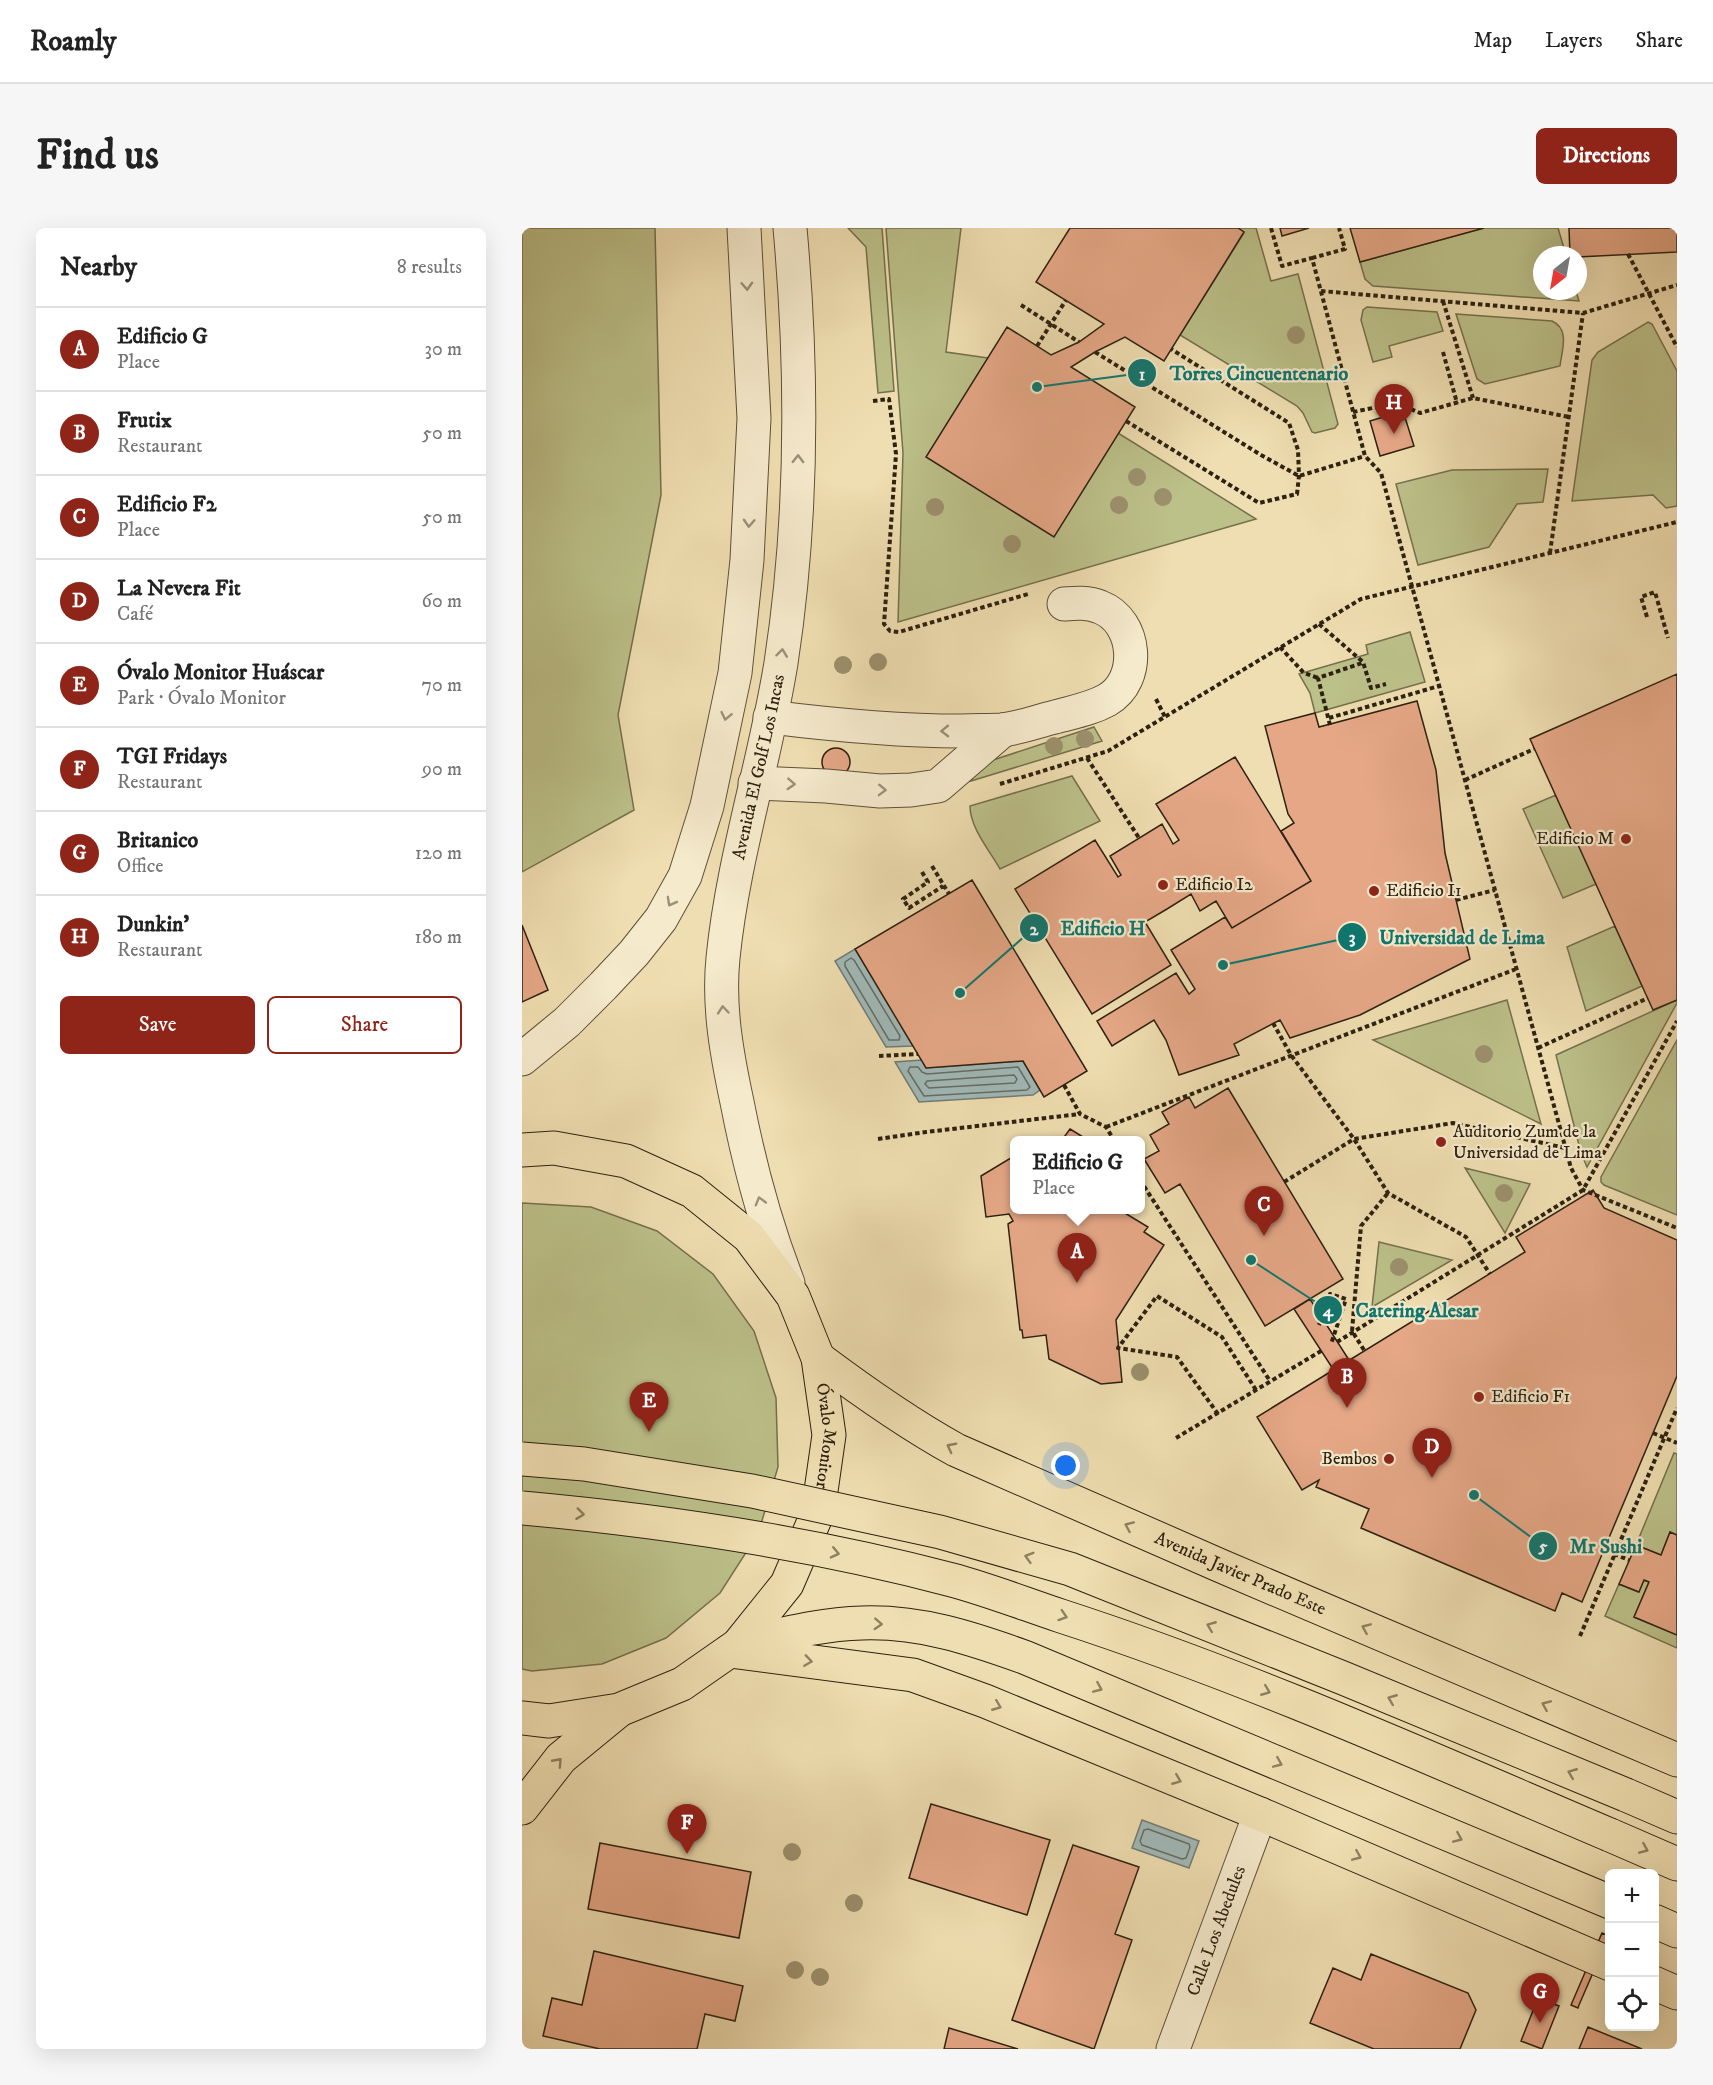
<!DOCTYPE html>
<html lang="en">
<head>
<meta charset="utf-8">
<style>
	body { margin:0; font-family:"IM FELL DW Pica",serif; background:#f6f6f6; color:#222 }
	.controls { position:absolute; right:18px; bottom:18px; display:grid; overflow:hidden; border-radius:9px; box-shadow:0 6px 24px #0002 }
	.controls button { width:54px; height:54px; display:grid; place-items:center; padding:0; border:0; border-bottom:2px solid #e0e0e0; background:#fff; color:#222; font:30px sans-serif }
	.compass { position:absolute; left:1011px; top:18px; width:54px; height:54px; border-radius:50%; background:#fff; box-shadow:0 6px 24px #0002; rotate:211deg }
	.you { position:absolute; left:544px; top:1238px; width:21px; height:21px; margin:-15px; border:4px solid #fff; border-radius:50%; background:#1a73e8; box-shadow:0 0 0 9px #1a73e833 }
	.badge { display:grid; place-items:center; width:39px; height:39px; border-radius:50%; background:#8f2418; color:#fff; font-size:20px; font-weight:700 }
	.pin { position:absolute; translate:-50% -50px; filter:drop-shadow(0 2px 3px #0008) }
	.pin::after { content:''; position:absolute; top:32px; width:21px; height:18px; background:inherit; clip-path:polygon(0 0,100% 0,50% 100%) }
	.popup { position:absolute; left:488px; top:908px; width:135px; height:78px; box-sizing:border-box; display:grid; place-content:center; border-radius:9px; background:#fff; filter:drop-shadow(0 2px 4px #0005); font-size:20px; white-space:nowrap; color:#767676 }
	.popup b { font-size:22px; color:#222 }
	.popup::after { content:''; position:absolute; left:50%; top:100%; margin-left:-12px; border:12px solid transparent; border-top-color:#fff }
	.list { margin:0; padding:0; list-style:none }
	h2 { display:flex; justify-content:space-between; align-items:center; height:78px; margin:0; padding:0 24px; font-size:26px }
	h2 small { font-size:20px; font-weight:400; color:#767676 }
	.list li { display:grid; grid-template-columns:39px 1fr auto; gap:18px; align-items:center; box-sizing:border-box; height:84px; padding:0 24px; border-top:2px solid #e0e0e0 }
	.list b { display:block; font-size:22px; white-space:nowrap }
	.list p { margin:0; font-size:20px; white-space:nowrap; color:#767676 }
	.list em { font-size:20px; font-style:normal; color:#767676 }
	.actions { display:flex; gap:12px; padding:18px 24px }
	.actions a { flex:1; padding:14px 0; border:2px solid #8f2418; border-radius:9px; text-align:center; font-size:21px; color:#8f2418 }
	.actions .main { background:#8f2418; color:#fff }
	.icon { flex:none; width:33px; height:33px; fill:none; stroke:currentColor; stroke-width:2; stroke-linecap:round; stroke-linejoin:round }
	.map { position:relative; flex:none; width:1155px; height:1821px; overflow:hidden; border-radius:9px }
	header { display:flex; align-items:center; gap:36px; box-sizing:border-box; height:84px; padding:0 30px; background:#fff; border-bottom:2px solid #e0e0e0 }
	header strong { font-size:28px }
	nav { display:flex; gap:33px; margin-inline-start:auto; font-size:21px }
	.intro { display:flex; align-items:center; justify-content:space-between; box-sizing:border-box; height:144px; padding:0 36px }
	h1 { margin:0; font-size:42px }
	.button { padding:15px 27px; border-radius:9px; background:#8f2418; color:#fff; font-size:21px; font-weight:700 }
	main { display:flex; gap:36px; padding:0 36px }
	aside { flex:1; background:#fff; border-radius:9px; box-shadow:0 6px 24px #0002 }
	.map>svg:first-child { display:block }
	.green { fill:#bcc089; stroke:#74704d; stroke-width:1.5 }
	.water { fill:#a0b9b8; stroke:#727c75; stroke-width:1.5 }
	.lines { fill:none; stroke-linecap:round; stroke-linejoin:round }
	.shore { stroke:#666d64; stroke-width:1.5 }
	.building { fill:#e5a786; stroke:#2d2111; stroke-width:1.5 }
	.minor-casing { stroke:#5e5039; stroke-width:35 }
	.major-casing { stroke:#2d2111; stroke-width:35 }
	.highway-casing { stroke:#2d2111; stroke-width:35 }
	.path { stroke:#2d2111; stroke-width:4; stroke-dasharray:4.5 3; stroke-linecap:butt }
	.minor { stroke:#f5eacc; stroke-width:33 }
	.major { stroke:#efdeb1; stroke-width:33 }
	.highway { stroke:#efdeb1; stroke-width:33 }
	.highway-bridge-casing { stroke:#2d2111; stroke-width:35; stroke-linecap:butt }
	.highway-bridge { stroke:#efdeb1; stroke-width:33 }
	.tree { fill:#9c906d }
	.oneway { stroke:#9b9078 }
	.oneway2 { stroke:#8e8061 }
	.poi-dot { fill:#8f2418; stroke:#f5eacc; stroke-width:2 }
	.labels { text-anchor:middle; dominant-baseline:central; stroke-width:4.5; stroke-linejoin:round; paint-order:stroke }
	.street-label { font-size:18px; fill:#2d2111; stroke:#f5eacc }
	.poi-label { font-size:18px; fill:#2d2111; stroke:#f5eacc; text-anchor:start }
	.leader { fill:none; stroke:#0f766e; stroke-width:2 }
	.callout-dot { fill:#0f766e; stroke:#f5eacc; stroke-width:2 }
	.mark-label { font-size:18px; text-anchor:middle; font-weight:bold; fill:#fff }
	.callout-label { font-size:20px; text-anchor:middle; font-weight:bold; fill:#0f766e; stroke:#f5eacc; stroke-width:4.5; stroke-linejoin:round; paint-order:stroke }
</style>
</head>
<body>
<header>
<strong>Roamly</strong>
<nav><a>Map</a><a>Layers</a><a>Share</a></nav>
</header>
<div class="intro"><h1>Find us</h1><a class="button">Directions</a></div>
<main>
<aside>
<h2>Nearby<small>8 results</small></h2>
<ul class="list">
<li><span class="badge">A</span><div><b>Edificio G</b><p>Place</p></div><em>30 m</em></li>
<li><span class="badge">B</span><div><b>Frutix</b><p>Restaurant</p></div><em>50 m</em></li>
<li><span class="badge">C</span><div><b>Edificio F2</b><p>Place</p></div><em>50 m</em></li>
<li><span class="badge">D</span><div><b>La Nevera Fit</b><p>Café</p></div><em>60 m</em></li>
<li><span class="badge">E</span><div><b>Óvalo Monitor Huáscar</b><p>Park · Óvalo Monitor</p></div><em>70 m</em></li>
<li><span class="badge">F</span><div><b>TGI Fridays</b><p>Restaurant</p></div><em>90 m</em></li>
<li><span class="badge">G</span><div><b>Britanico</b><p>Office</p></div><em>120 m</em></li>
<li><span class="badge">H</span><div><b>Dunkin'</b><p>Restaurant</p></div><em>180 m</em></li>
</ul>
<div class="actions"><a class="main">Save</a><a>Share</a></div>
</aside>
<div class="map">
<svg width="1155" height="1821" viewBox="0 0 1155 1821">
	<rect width="100%" height="100%" fill="#efdeb1"/>
	<filter id="stains"><feTurbulence type="fractalNoise" baseFrequency=".00333" numOctaves="4"/><feColorMatrix values="0 0 0 0 .2 0 0 0 0 .09 0 0 0 0 .02 0 0 0 .5 -.17"/></filter>
	<radialGradient id="worn" r=".72"><stop offset=".6" stop-color="#630" stop-opacity="0"/><stop offset="1" stop-color="#630" stop-opacity=".3"/></radialGradient>
	<!-- green -->
	<path class="green" d="M0,0H133L139,267L96,487L112,582L0,644Z
		M326,0H360L372,163L356,165L344,19Z
		M364,0H439L424,124L466,130L596,205L734,291L376,394L381,225Z
		M716,0H734L749,53L776,46L816,196L813,200L793,205L790,204L781,185L775,178L658,107L722,5Z
		M962,0H1036L1044,27H1020V63H1054L1057,73L851,58L843,51L838,34Z
		M845,79L915,84L921,103L867,118L870,129L851,134L839,92L841,82Z
		M934,86L1030,93C1048,101 1040,122 1038,138L963,156L955,151Z
		M1126,94L1130,96L1155,143V278L1144,280L1131,267L1050,273L1070,132L1076,124Z
		M1026,241L1021,274L995,276L967,319L896,337L874,256L930,242Z
		M888,404L903,454L793,485L788,465L777,446L846,426L844,417Z
		M572,499L580,513L449,553L454,543L465,534Z
		M550,548L578,593L478,641C468,623 448,600 448,578Z
		M1034,567L1074,656L1041,670L1001,581Z
		M1093,698L1120,758L1064,783L1045,719Z
		M985,772L1019,896L851,812Z
		M1155,772V775L1065,939L1059,925L1034,827Z
		M1155,812V987L1082,957L1079,954V949Z
		M943,940L1008,956L983,1005Z
		M0,975L69,979L135,1003L191,1046L232,1103L254,1170L256,1239L236,1306L198,1365L144,1410L80,1436L10,1443L0,1441Z
		M857,1014L930,1032L850,1079Z
		M1152,1225L1155,1226V1307L1148,1304L1139,1327L1114,1317Z
		M1122,1352L1127,1354L1112,1389L1155,1407V1420L1083,1388L1097,1356L1116,1364Z"/>
	<!-- water -->
	<path class="water" d="M333,721L391,818L364,819L313,733Z
		M400,832L404,840L501,833L518,862L511,867L397,874L373,834Z
		M620,1592L677,1613L667,1640L610,1620Z"/>
	<g class="lines">
		<!-- shore -->
		<path class="shore" d="M329,730L332,732L378,808L377,812H367L323,738V734Z
			M388,839H396L400,844L405,846L496,839L508,859L505,862L402,868L386,843Z
			M492,847L495,851L493,855L407,860L403,856L405,853Z
			M626,1601L667,1616L668,1619L664,1630L660,1631L620,1617L618,1613L622,1602Z"/>
	</g>
	<!-- building -->
	<path class="building" d="M548,0H716L722,4L642,133L603,109L573,124L549,139L613,179L532,309L404,229L485,99L529,127L557,114L582,96L514,54Z
		M758,0H787L760,8Z
		M828,0H962L838,34Z
		M1047,0H1155V24L1056,29V27H1048Z
		M881,183L892,218L858,228L848,193Z
		M1155,446V772L1131,782L1008,511Z
		M895,473L914,542L923,625L948,731L838,787L768,810L758,792L712,816L717,827L657,847L644,812L632,792L590,818L575,793L654,745L667,766L673,761L649,722L703,689L710,700L789,653L759,603L772,595L766,586L743,498L793,485L797,499Z
		M300 534a14 14 0 1 1 28 0a14 14 0 1 1-28 0Z
		M713,529L789,653L710,700L694,673L678,683L669,666L645,681L623,694L649,737L570,786L493,661L573,612L596,649L599,647L588,628L640,596L651,616L657,612L634,576Z
		M450,652L565,843L522,869L501,833L404,840L333,721Z
		M0,697L26,762L0,774Z
		M706,860L821,1051L743,1098L658,956L643,965L622,931L637,923L628,907L647,896L640,884L667,869L673,880Z
		M548,901L566,912H540Z
		M492,928V982H598L626,999L622,1004L642,1017L594,1092L600,1154L579,1156L527,1131L524,1107L501,1110L500,1102H498L486,996L491,993L487,986L464,989L459,948Z
		M1071,962L1082,980L1155,1012V1148L1060,1374L1040,1365L1033,1383L839,1300L847,1281L794,1259L797,1252L780,1262L735,1189L1003,1024L994,1009Z
		M788,1071L827,1132L811,1141L772,1081Z
		M1148,1304L1155,1307V1407L1112,1389L1127,1354L1122,1352L1117,1364L1097,1356L1114,1317L1139,1327Z
		M409,1576L528,1612L505,1687L387,1650Z
		M78,1615L229,1644L217,1710L66,1681Z
		M551,1617L617,1639L593,1706L610,1712L572,1821L490,1792Z
		M1080,1705L1087,1708L1057,1777L1056,1780L1049,1777Z
		M72,1723L221,1758L213,1793L183,1786L175,1821H78L21,1808L30,1770L60,1777Z
		M849,1726L946,1765L954,1782L938,1821H852L788,1795L811,1740L839,1752Z
		M1016,1770L1037,1778L1020,1821L999,1813Z
		M1066,1799L1120,1821H1057Z
		M427,1800L496,1821H422Z"/>
	<g class="lines">
		<defs>
			<g id="minor">
				<path d="M248,489C312,497 375,503 439,503C452,502 467,503 480,502C498,500 516,493 533,489C551,484 569,481 585,472C620,452 615,393 578,379C566,374 554,375 542,376"/>
				<path d="M233,555L304,558L358,563L389,562L416,558L481,502"/>
				<path d="M0,831L45,794L81,758L112,725L139,691L163,648L185,578L213,445L225,332L232,190L222,0"/>
				<path id="s1" d="M266,1055C243,996 227,936 215,874C205,827 196,779 201,730C211,630 243,534 259,435C281,291 281,144 268,0"/>
				<path id="s2" d="M651,1821L738,1586"/>
			</g>
			<g id="major">
				<path id="s3" d="M0,922L32,920L104,933L170,963L227,1009L271,1068L296,1130L307,1207L296,1284L265,1356L216,1417L160,1456L97,1482L27,1493L0,1490"/>
				<path id="s4" d="M296,1130C340,1163 385,1195 434,1222L699,1338L1155,1532"/>
				<path d="M217,1416C258,1407 299,1396 340,1395C398,1393 449,1410 502,1429L1088,1674"/>
				<path d="M208,1423L391,1447L463,1473L738,1586L1088,1736"/>
				<path d="M0,1580L39,1530L95,1484"/>
				<path d="M1132,1693L1155,1703"/>
				<path d="M1132,1755L1155,1765"/>
			</g>
			<path id="highway" d="M1104,1567L1155,1589
				M1088,1607L1155,1636"/>
		</defs>
		<!-- minor casing -->
		<use href="#minor" class="minor-casing"/>
		<!-- major casing -->
		<use href="#major" class="major-casing"/>
		<!-- highway casing -->
		<use href="#highway" class="highway-casing"/>
		<!-- path -->
		<path class="path" d="M749,0L760,38L790,30L843,228L859,245L1049,940L1061,962L1155,1000
			M1106,26L1155,119
			M790,30L823,21L817,0
			M799,63L1061,85L1155,57
			M921,73L951,170
			M499,77L557,114
			M515,118L544,72
			M573,124L739,227L777,248L843,228
			M921,124L935,175
			M351,173L367,171L374,226L362,396L368,403L377,404L506,366
			M831,184L875,175L898,185L951,170L1047,189
			M604,193L737,275L775,266L777,248L776,222L767,195L649,121
			M1028,325L1061,85
			M1125,389L1119,369L1133,364L1146,410
			M797,396L841,434L849,460L864,456
			M758,419L782,445L796,450
			M634,471L643,489
			M807,490L917,458
			M808,497L796,450L840,435
			M565,530L617,610
			M943,552L1012,521
			M478,556L586,523L839,371L1155,294
			M410,638L427,666
			M400,644L406,654L381,671L387,680L421,658
			M934,672L973,662
			M751,795L769,827L832,911L866,965L944,1009L968,1046
			M1016,820L1126,770
			M357,828L396,826
			M542,857L558,886L584,899L592,912
			M584,899L994,741
			M356,911L404,904L558,886
			M618,952L748,1153
			M762,954L832,911L931,895L1043,920
			M797,1097L808,1066L824,1071L809,1116
			M815,1114L1061,962L1155,793
			M842,1122L830,1103L839,998L866,965
			M696,1186L655,1129L596,1120L635,1068L700,1109L734,1162
			M1131,1205L1155,1215
			M654,1210L799,1123
			M1092,1326L1107,1332
			M1058,1408L1155,1180"/>
		<!-- minor -->
		<use href="#minor" class="minor"/>
		<!-- major -->
		<use href="#major" class="major"/>
		<!-- highway -->
		<use href="#highway" class="highway"/>
		<defs>
			<path id="highway-bridge" d="M0,1231L62,1236L230,1263L418,1304L548,1341L821,1450L1104,1567
				M0,1280C144,1293 290,1315 430,1352C467,1362 503,1376 539,1388C727,1449 907,1530 1088,1607"/>
		</defs>
		<!-- highway-bridge casing -->
		<use href="#highway-bridge" class="highway-bridge-casing"/>
		<!-- highway-bridge -->
		<use href="#highway-bridge" class="highway-bridge"/>
	</g>
	<!-- trees -->
	<g class="tree">
		<circle cx="774" cy="107" r="9"/>
		<circle cx="615" cy="249" r="9"/>
		<circle cx="641" cy="269" r="9"/>
		<circle cx="597" cy="277" r="9"/>
		<circle cx="413" cy="279" r="9"/>
		<circle cx="490" cy="316" r="9"/>
		<circle cx="356" cy="434" r="9"/>
		<circle cx="321" cy="437" r="9"/>
		<circle cx="563" cy="511" r="9"/>
		<circle cx="532" cy="518" r="9"/>
		<circle cx="962" cy="826" r="9"/>
		<circle cx="982" cy="965" r="9"/>
		<circle cx="877" cy="1039" r="9"/>
		<circle cx="618" cy="1144" r="9"/>
		<circle cx="270" cy="1624" r="9"/>
		<circle cx="332" cy="1675" r="9"/>
		<circle cx="273" cy="1742" r="9"/>
		<circle cx="298" cy="1749" r="9"/>
	</g>
	<!-- one-way arrows -->
	<defs><path id="oneway-chevron" d="M-2-3.5L2.5 0L-2 3.5" fill="none" stroke-width="1.6" stroke-linecap="round" stroke-linejoin="round" transform="scale(1.5)"/></defs>
	<g class="oneway">
		<use href="#oneway-chevron" transform="translate(225 58) rotate(87)"/>
		<use href="#oneway-chevron" transform="translate(276 231) rotate(-89)"/>
		<use href="#oneway-chevron" transform="translate(227 295) rotate(93)"/>
		<use href="#oneway-chevron" transform="translate(260 425) rotate(-83)"/>
		<use href="#oneway-chevron" transform="translate(204 488) rotate(102)"/>
		<use href="#oneway-chevron" transform="translate(423 503) rotate(179)"/>
		<use href="#oneway-chevron" transform="translate(269 556) rotate(3)"/>
		<use href="#oneway-chevron" transform="translate(360 562) rotate(2)"/>
		<use href="#oneway-chevron" transform="translate(149 674) rotate(119)"/>
		<use href="#oneway-chevron" transform="translate(201 782) rotate(-95)"/>
		<use href="#oneway-chevron" transform="translate(238 973) rotate(-106)"/>
	</g>
	<g class="oneway2">
		<use href="#oneway-chevron" transform="translate(429 1219) rotate(-152)"/>
		<use href="#oneway-chevron" transform="translate(58 1286) rotate(7)"/>
		<use href="#oneway-chevron" transform="translate(607 1298) rotate(-156)"/>
		<use href="#oneway-chevron" transform="translate(313 1325) rotate(13)"/>
		<use href="#oneway-chevron" transform="translate(507 1329) rotate(-164)"/>
		<use href="#oneway-chevron" transform="translate(541 1388) rotate(18)"/>
		<use href="#oneway-chevron" transform="translate(356 1396) rotate(3)"/>
		<use href="#oneway-chevron" transform="translate(689 1398) rotate(-158)"/>
		<use href="#oneway-chevron" transform="translate(844 1400) rotate(-157)"/>
		<use href="#oneway-chevron" transform="translate(286 1433) rotate(8)"/>
		<use href="#oneway-chevron" transform="translate(576 1460) rotate(23)"/>
		<use href="#oneway-chevron" transform="translate(744 1463) rotate(22)"/>
		<use href="#oneway-chevron" transform="translate(870 1471) rotate(-158)"/>
		<use href="#oneway-chevron" transform="translate(1024 1477) rotate(-157)"/>
		<use href="#oneway-chevron" transform="translate(475 1478) rotate(22)"/>
		<use href="#oneway-chevron" transform="translate(36 1534) rotate(-48)"/>
		<use href="#oneway-chevron" transform="translate(756 1535) rotate(23)"/>
		<use href="#oneway-chevron" transform="translate(1050 1545) rotate(-158)"/>
		<use href="#oneway-chevron" transform="translate(655 1552) rotate(22)"/>
		<use href="#oneway-chevron" transform="translate(936 1610) rotate(23)"/>
		<use href="#oneway-chevron" transform="translate(1122 1621) rotate(23)"/>
		<use href="#oneway-chevron" transform="translate(835 1628) rotate(23)"/>
	</g>
	<!-- markers -->
	<g class="poi-dot">
		<circle cx="1104" cy="611" r="6"/>
		<circle cx="641" cy="657" r="6"/>
		<circle cx="852" cy="663" r="6"/>
		<circle cx="919" cy="914" r="6"/>
		<circle cx="957" cy="1169" r="6"/>
		<circle cx="867" cy="1231" r="6"/>
	</g>
	<g class="labels">
		<!-- street labels -->
		<g class="street-label">
			<text stroke="none"><textPath href="#s1" startOffset="528">Avenida El Golf Los Incas</textPath></text>
			<text stroke="none"><textPath href="#s3" startOffset="470">Óvalo Monitor</textPath></text>
			<text stroke="none"><textPath href="#s4" startOffset="476">Avenida Javier Prado Este</textPath></text>
			<text stroke="none"><textPath href="#s2" startOffset="126">Calle Los Abedules</textPath></text>
		</g>
		<!-- poi labels -->
		<g class="poi-label">
			<text x="1092" y="611" text-anchor="end">Edificio M</text>
			<text x="653" y="657">Edificio I2</text>
			<text x="864" y="663">Edificio I1</text>
			<text x="931" y="904">Auditorio Zum de la<tspan x="931" dy="21">Universidad de Lima</tspan></text>
			<text x="969" y="1169">Edificio F1</text>
			<text x="855" y="1231" text-anchor="end">Bembos</text>
		</g>
	</g>
	<!-- callouts -->
	<path class="leader" d="M515 159L620 145M438 765L512 700M701 737L830 709M729 1032L806 1082M952 1267L1021 1318"/>
	<g class="callout-dot">
		<circle cx="515" cy="159" r="6"/>
		<circle cx="438" cy="765" r="6"/>
		<circle cx="701" cy="737" r="6"/>
		<circle cx="729" cy="1032" r="6"/>
		<circle cx="952" cy="1267" r="6"/>
		<circle cx="620" cy="145" r="15"/>
		<circle cx="512" cy="700" r="15"/>
		<circle cx="830" cy="709" r="15"/>
		<circle cx="806" cy="1082" r="15"/>
		<circle cx="1021" cy="1318" r="15"/>
	</g>
	<g class="mark-label">
		<text x="620" y="152">1</text>
		<text x="512" y="707">2</text>
		<text x="830" y="715">3</text>
		<text x="806" y="1088">4</text>
		<text x="1021" y="1324">5</text>
	</g>
	<g class="callout-label">
		<text x="737" y="152">Torres Cincuentenario</text>
		<text x="581" y="707">Edificio H</text>
		<text x="940" y="716">Universidad de Lima</text>
		<text x="895" y="1089">Catering Alesar</text>
		<text x="1084" y="1325">Mr Sushi</text>
	</g>
	<rect width="100%" height="100%" filter="url(#stains)"/>
	<rect width="100%" height="100%" fill="url(#worn)"/>
</svg>
<div class="controls">
<button>+</button>
<button>−</button>
<button><svg class="icon" aria-label="locate" viewBox="0 0 24 24"><circle cx="12" cy="12" r="6"/><path d="M12 2v4M12 18v4M2 12h4M18 12h4"/></svg></button>
</div>
<svg class="compass" viewBox="-18 -18 36 36"><path d="M0-13l5 13h-10z" fill="#e53935"/><path d="M0 13l5-13h-10z" fill="#767676"/></svg>
<div class="you"></div>
<div class="pin badge" style="left:555px;top:1055px">A</div>
<div class="popup"><b>Edificio G</b>Place</div>
<div class="pin badge" style="left:825px;top:1180px">B</div>
<div class="pin badge" style="left:742px;top:1008px">C</div>
<div class="pin badge" style="left:910px;top:1250px">D</div>
<div class="pin badge" style="left:127px;top:1204px">E</div>
<div class="pin badge" style="left:165px;top:1626px">F</div>
<div class="pin badge" style="left:1018px;top:1795px">G</div>
<div class="pin badge" style="left:872px;top:206px">H</div>
</div>
</main>
</body>
</html>
